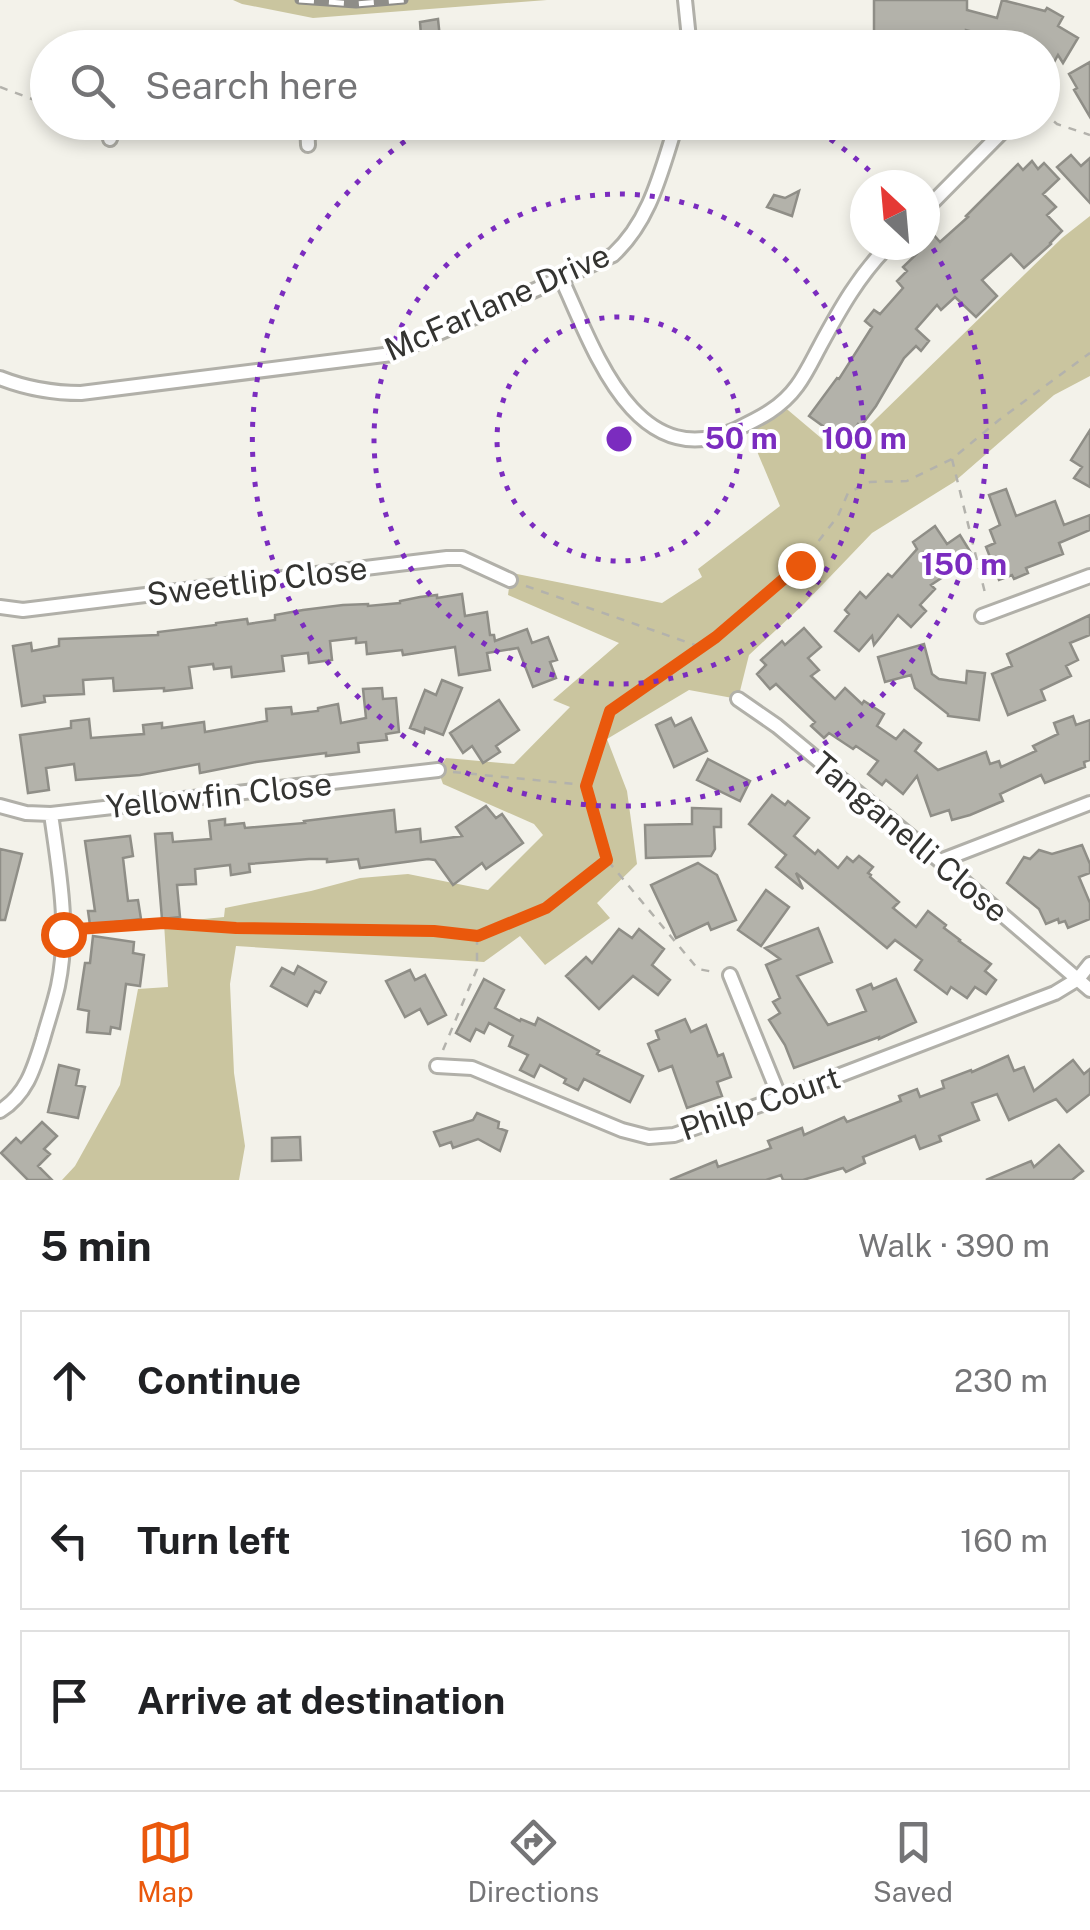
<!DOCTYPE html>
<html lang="en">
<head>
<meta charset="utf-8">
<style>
	body { margin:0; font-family:"Public Sans",sans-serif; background:#f2f2f2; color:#202124 }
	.compass { position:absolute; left:850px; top:170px; width:90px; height:90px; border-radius:50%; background:#fff; box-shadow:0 5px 15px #0003; rotate:334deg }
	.stop { position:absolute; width:30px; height:30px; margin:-22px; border:8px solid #ea580c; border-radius:50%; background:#fff }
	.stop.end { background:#ea580c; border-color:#fff; box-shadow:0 2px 10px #0008 }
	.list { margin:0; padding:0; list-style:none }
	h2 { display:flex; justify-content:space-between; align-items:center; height:130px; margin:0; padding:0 40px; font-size:42px }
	h2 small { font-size:32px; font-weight:400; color:#757577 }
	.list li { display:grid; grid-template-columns:65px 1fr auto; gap:30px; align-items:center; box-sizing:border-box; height:140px; margin:0 20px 20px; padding:0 20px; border:2px solid #e0e0e0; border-radius:0px }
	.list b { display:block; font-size:38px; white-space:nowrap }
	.list em { font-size:32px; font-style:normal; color:#757577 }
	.icon { flex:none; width:55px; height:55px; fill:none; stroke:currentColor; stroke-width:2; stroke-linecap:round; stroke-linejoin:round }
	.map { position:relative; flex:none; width:1090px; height:1180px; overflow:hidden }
	.search { position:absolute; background:#fff; box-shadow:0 5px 15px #0003; left:30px; right:30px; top:30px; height:110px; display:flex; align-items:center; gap:25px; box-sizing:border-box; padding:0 35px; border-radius:55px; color:#757577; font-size:38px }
	.sheet { height:610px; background:#fff }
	nav { display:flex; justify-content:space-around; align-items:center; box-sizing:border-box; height:140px; border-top:2px solid #e0e0e0; background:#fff; font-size:28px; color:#757577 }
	nav a { display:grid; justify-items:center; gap:5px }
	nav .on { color:#ea580c }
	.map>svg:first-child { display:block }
	.green { fill:#cac59f }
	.building { fill:#b3b2aa; stroke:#8f8e87; stroke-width:2.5 }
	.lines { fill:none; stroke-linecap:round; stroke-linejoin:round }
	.minor-casing { stroke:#b1b0a9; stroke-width:18 }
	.path { stroke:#b3b2ac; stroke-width:2.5; stroke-dasharray:8 8; stroke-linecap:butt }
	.minor { stroke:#fff; stroke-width:12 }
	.rail-casing { stroke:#8e8d88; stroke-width:9 }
	.rail { stroke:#fff; stroke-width:5; stroke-dasharray:15; stroke-linecap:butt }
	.route { stroke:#ea580c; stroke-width:12 }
	.ring { fill:none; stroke:#7b2cbf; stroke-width:5; stroke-dasharray:5 10 }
	.labels { text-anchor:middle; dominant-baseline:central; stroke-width:8; stroke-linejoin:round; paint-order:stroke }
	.street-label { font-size:32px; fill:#343431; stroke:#fff }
	.centre { fill:#7b2cbf; stroke:#fff; stroke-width:5 }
	.ring-label { font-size:30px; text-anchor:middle; font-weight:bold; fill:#7b2cbf; stroke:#fff; stroke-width:8; stroke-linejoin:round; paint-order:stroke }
</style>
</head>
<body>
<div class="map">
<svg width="1090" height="1180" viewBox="0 0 1090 1180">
	<rect width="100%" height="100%" fill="#f3f2ea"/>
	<!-- green -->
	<path class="green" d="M233,0H547L313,18L242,4Z
		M1090,216V376L1054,395L954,482L872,533L804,604L749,655L738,699L689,690L607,739L627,791L637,864L597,903L610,918L545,965L520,936L484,962L236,946L230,984L234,1073L245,1146L239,1180H62L75,1166L120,1085L138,989L168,987L164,923L224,917L225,908L311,891L360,878L408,874L488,890L543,835L534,824L443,784L438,770L446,758L514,764L570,707L553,700L619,643L508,595L510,580L517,574L662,603L702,577L698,569L780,506L746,425L782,405L840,454L1062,238Z"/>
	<!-- building -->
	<path class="building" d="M874,0H967V10L997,18L1002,0L1045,11L1047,8L1063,17L1058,26L1078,38L1063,63L1058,55L1053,64L1042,58V48H998L1000,39L966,30V34L940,33V38L922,37V33L893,34V40H874Z
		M438,19L441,48H422L420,22Z
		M1090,62V117L1074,90L1077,88L1069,74Z
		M1071,155L1081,166L1090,158V203L1057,167Z
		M1032,161L1038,169L1044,163L1059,179L1043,194L1056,207L1047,215L1062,231L1050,243L1051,244L1024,268L1011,254L982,280L997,296L976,317L955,297L941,310L937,305L916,329L929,341L921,351L916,346L904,358L876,406L861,426L858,424L845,442L809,416L837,378L839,379L872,327L865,321L874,310L880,314L903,288L897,281L907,271L903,267L925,246V225L940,242L968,217L966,216L1018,164L1023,170Z
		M799,191L792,216L767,207L774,195L785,198Z
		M1090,430V487L1074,478L1082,467L1071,460Z
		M1006,489L1016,516L1055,501L1064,525L1090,515V530L1059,543L1063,554L1026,568L1028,573L1014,579L1012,575L999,580L986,547L995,543L990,530L1000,525L989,495Z
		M935,526L947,544L960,535L971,553L958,562L961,565L931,585L935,589L920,605L926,611L911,627L898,615L874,645L872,636L859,651L835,631L849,614L845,610L860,592L866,598L888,574L892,577L917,549L913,542Z
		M462,594L465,616L487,612L490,635H494L495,641L527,629L532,643L548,637L557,660L550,662L556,678L533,687L518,648L487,653L490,670L459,675L455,647L403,655L402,650L367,654L366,642L356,643V638L330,641L332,660L309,663L308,653L282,656L284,671L232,677L231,667L214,669L213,664L189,667L192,688L164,691V688L114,691L113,678L83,680L84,694L44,696L45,702L22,706L13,646L31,643L32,651L59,646V639L158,635V632L216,625V623L247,619L248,624L275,620V615L303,610L343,605L368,604V606L400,603V601L420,597L437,595V598Z
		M1090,615V635L1070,643L1078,660L1066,666L1071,676L1041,690L1045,700L1008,715L992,674L1012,666L1007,654Z
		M804,628L821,647L808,658L819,670L811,676L835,699L845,688L862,704L864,701L884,714L877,726L896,739L904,730L921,743L915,751L938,770L986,752L990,764L999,761L1001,767L1036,751L1033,746L1058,734L1054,723L1073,716L1076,725L1090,720V760L1084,762L1085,767L1045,783L1041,775L1000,794L1003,801L970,815L952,820L949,810L931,816L917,776L903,794L886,780L882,785L868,774L878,761L856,746L853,749L829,733L824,738L811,726L815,722L776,684L770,689L757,674L766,665L761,660L782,641L785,645Z
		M924,644L932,674L939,679L966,683L967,671L985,673L979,720L948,716V714L915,688L911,675L885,682L878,657Z
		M442,680L462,688L443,735L425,728L424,733L410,728L425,690L436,695Z
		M382,688L383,699L396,698L399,732L386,734L387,740L358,743L359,752L326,756V753L256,762L200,773L199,764L140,775L76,780L74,764L46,768L49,790L28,793L20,735L71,728V721L89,719L91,738L144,734L143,725L162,723V728L204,722L205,732L267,721L266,709L291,707L292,714L318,711V708L338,704L341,723L366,718L363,689Z
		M499,700L519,730L496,746L500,752L483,763L472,746L463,753L450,733Z
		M671,718L675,726L691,718L707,751L674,767L656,725Z
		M708,759L750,781L740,801L697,780Z
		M772,795L785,805L788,801L809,818L794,836L815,854L818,850L838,868L847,857L853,862L859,856L873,867L868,873L871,875L870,877L899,902L893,908L916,927L928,911L946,925L944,928L960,940L959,941L991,964L985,971L996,980L986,994L975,987L967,998L951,987L947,994L915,970L922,960L895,940L887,948L796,873L803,889L776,867L786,855L749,824Z
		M486,806L496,818L502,814L523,843L486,869L482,863L453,885L435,860L428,859L360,868L358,859L327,862V859H309L249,864L250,872L231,875L230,865L195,869L196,884L177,885L180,917L162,919L155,834L172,833L173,842L211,839L209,821L225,819V825L244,823L245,828L305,823L304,821L394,810L396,832L420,829L421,842L462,836L456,827Z
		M692,808L721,809V827H714L715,849L711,856L646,858L645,825L692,824Z
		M130,836L133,856L123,858L128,901L138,900L141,919L90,925L88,911H95L85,841Z
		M1082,845L1090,864V873L1079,877L1090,903V919L1068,928L1065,921L1059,923L1058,919L1046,924L1039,909L1007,883L1024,857L1030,859L1039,850L1052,854Z
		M0,849L22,854L5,920H0Z
		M698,863L717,875L736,920L711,930L708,923L676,938L651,885Z
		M766,890L789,907L761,946L738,930Z
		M818,928L832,962L797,976L828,1025L866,1011L857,990L871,984L873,989L896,979L916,1022L879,1039V1037L794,1068L785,1045L769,1020L780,1013L773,1002L780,998L766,965L780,959L765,948Z
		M619,929L632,938L639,929L664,949L652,965L670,980L658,995L633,976L599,1009L566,976L586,957L592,963Z
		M93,936L134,942L133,953L144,955L140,986L126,984L120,1029L111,1027L110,1034L87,1032L89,1011L78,1009L85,963H90Z
		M298,966L326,982L320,993L315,991L307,1006L271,986L282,968L294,974Z
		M410,970L415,980L425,975L446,1015L428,1024L420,1009L405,1017L386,981Z
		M484,979L504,990L495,1008L520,1021L521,1019L535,1025L538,1018L599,1051L597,1054L643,1076L630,1102L584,1079L578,1090L564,1083L566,1079L540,1065L534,1077L520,1070L528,1055L509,1046L513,1036L489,1023L484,1033L476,1029L470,1041L456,1033Z
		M685,1019L691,1032L706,1025L718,1056L723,1054L731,1077L717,1082L722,1096L687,1108L672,1066L659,1071L648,1044L659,1039L656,1031Z
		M1008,1056L1014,1071L1024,1067L1034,1091L1073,1060L1084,1074L1090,1069V1094L1067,1112L1056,1099L1009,1120L997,1094L972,1103L979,1120L939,1136L941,1141L920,1149L915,1136L863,1157L865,1163L846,1172L843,1168L803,1180H783L781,1175L766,1180H670L716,1161L718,1167L771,1148L768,1141L802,1128L804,1135L844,1117L847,1122L901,1101L899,1096L917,1089L920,1097L944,1088L942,1081L971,1070L972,1072Z
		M59,1065L79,1070L76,1085L85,1087L78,1118L48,1112Z
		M477,1113L499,1122L498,1128L507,1131L500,1151L478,1139L453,1148L451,1142L440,1146L434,1132L473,1120Z
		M42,1122L57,1136L44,1149L50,1154L38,1166L52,1180H28L1,1153L16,1138L21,1143Z
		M300,1137L301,1160L272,1161V1138Z
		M1059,1145L1083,1171L1072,1180H986L1031,1161L1034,1167Z"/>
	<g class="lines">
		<defs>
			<path id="minor" d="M685,0L690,48
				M307,122L308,145
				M351,122H360
				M110,139L114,122
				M925,210L1012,122
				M562,280C594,349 635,475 735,430C760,418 781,408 797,386C806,374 813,359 820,346C840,309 859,275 889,245
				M0,378C28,389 52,393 81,393L392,354L613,255C651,220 661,171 677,122
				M0,607L23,610L447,558H462L510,580
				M982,616L1090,576
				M738,699L777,726L940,861L1090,990
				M0,806L26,813L51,814L438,770
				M940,861L1090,803
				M730,975L780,1098
				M437,1066L472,1068L622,1130L649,1137L674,1135L780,1098L1055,993L1078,979L1090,964
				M0,1111C27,1094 34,1068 43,1039C48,1021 54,1004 58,986C70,929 59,871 51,814"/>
		</defs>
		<!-- minor casing -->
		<use href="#minor" class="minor-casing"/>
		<!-- path -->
		<path class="path" d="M0,87L48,105
			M1042,111L1057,124L1090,135
			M952,459L986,597
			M526,586L698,646
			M453,772L585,785
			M608,861L698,969L714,972
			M80,928L164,923L236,928L433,931L477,936L546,907L607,860L586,786L609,711L716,637L800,565L838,516L848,493L870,482L907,481L952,459L999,420L1090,353
			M443,1050L477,969V936"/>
		<!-- minor -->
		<use href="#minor" class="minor"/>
		<defs>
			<path id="rail" d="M299,0L356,4L404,0"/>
		</defs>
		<!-- rail casing -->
		<use href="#rail" class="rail-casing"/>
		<!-- rail -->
		<use href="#rail" class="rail"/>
	</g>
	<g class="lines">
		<!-- route -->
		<path class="route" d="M63,934V930L164,923L236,928L434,931L478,936L546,908L607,860L586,786L610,711L716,637L800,565"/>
	</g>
	<!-- distance rings -->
	<g class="ring">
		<circle cx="619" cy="439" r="122"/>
		<circle cx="619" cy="439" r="245"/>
		<path d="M805 123A367 367 0 0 1 883 184M925 236A367 367 0 1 1 433 123"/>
	</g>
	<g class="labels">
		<!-- street labels -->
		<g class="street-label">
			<text transform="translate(497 302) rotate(-24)">McFarlane Drive</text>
			<text transform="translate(257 581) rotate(-7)">Sweetlip Close</text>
			<text transform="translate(219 795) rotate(-6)">Yellowfin Close</text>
			<text transform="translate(910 837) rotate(40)">Tanganelli Close</text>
			<text transform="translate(760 1103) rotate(-19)">Philp Court</text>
		</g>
	</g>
	<circle cx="619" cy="439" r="15" class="centre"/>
	<g class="ring-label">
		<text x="741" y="449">50 m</text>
		<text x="864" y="449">100 m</text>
		<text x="964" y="575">150 m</text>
	</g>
</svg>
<svg class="compass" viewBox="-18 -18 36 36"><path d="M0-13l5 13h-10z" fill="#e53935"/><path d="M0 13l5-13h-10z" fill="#757577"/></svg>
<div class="stop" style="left:63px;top:934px"></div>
<div class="stop end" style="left:800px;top:565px"></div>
<div class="search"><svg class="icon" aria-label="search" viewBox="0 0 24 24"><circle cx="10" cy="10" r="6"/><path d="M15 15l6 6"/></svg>Search here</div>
</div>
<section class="sheet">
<h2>5 min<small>Walk · 390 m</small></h2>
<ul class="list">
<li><svg class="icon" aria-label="ahead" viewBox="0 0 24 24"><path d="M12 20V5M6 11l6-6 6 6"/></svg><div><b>Continue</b></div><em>230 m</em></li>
<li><svg class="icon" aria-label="left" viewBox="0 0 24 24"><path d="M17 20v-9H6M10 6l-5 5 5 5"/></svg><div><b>Turn left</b></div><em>160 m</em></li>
<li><svg class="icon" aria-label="arrive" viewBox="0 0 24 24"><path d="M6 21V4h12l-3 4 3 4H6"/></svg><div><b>Arrive at destination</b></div></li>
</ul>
</section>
<nav>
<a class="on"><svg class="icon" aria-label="map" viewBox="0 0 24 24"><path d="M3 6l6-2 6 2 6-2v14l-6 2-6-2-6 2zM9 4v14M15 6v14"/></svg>Map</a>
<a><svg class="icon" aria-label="directions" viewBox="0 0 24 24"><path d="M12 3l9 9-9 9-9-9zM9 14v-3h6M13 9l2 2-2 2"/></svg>Directions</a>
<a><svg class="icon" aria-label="saved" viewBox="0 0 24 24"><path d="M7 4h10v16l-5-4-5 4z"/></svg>Saved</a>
</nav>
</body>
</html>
